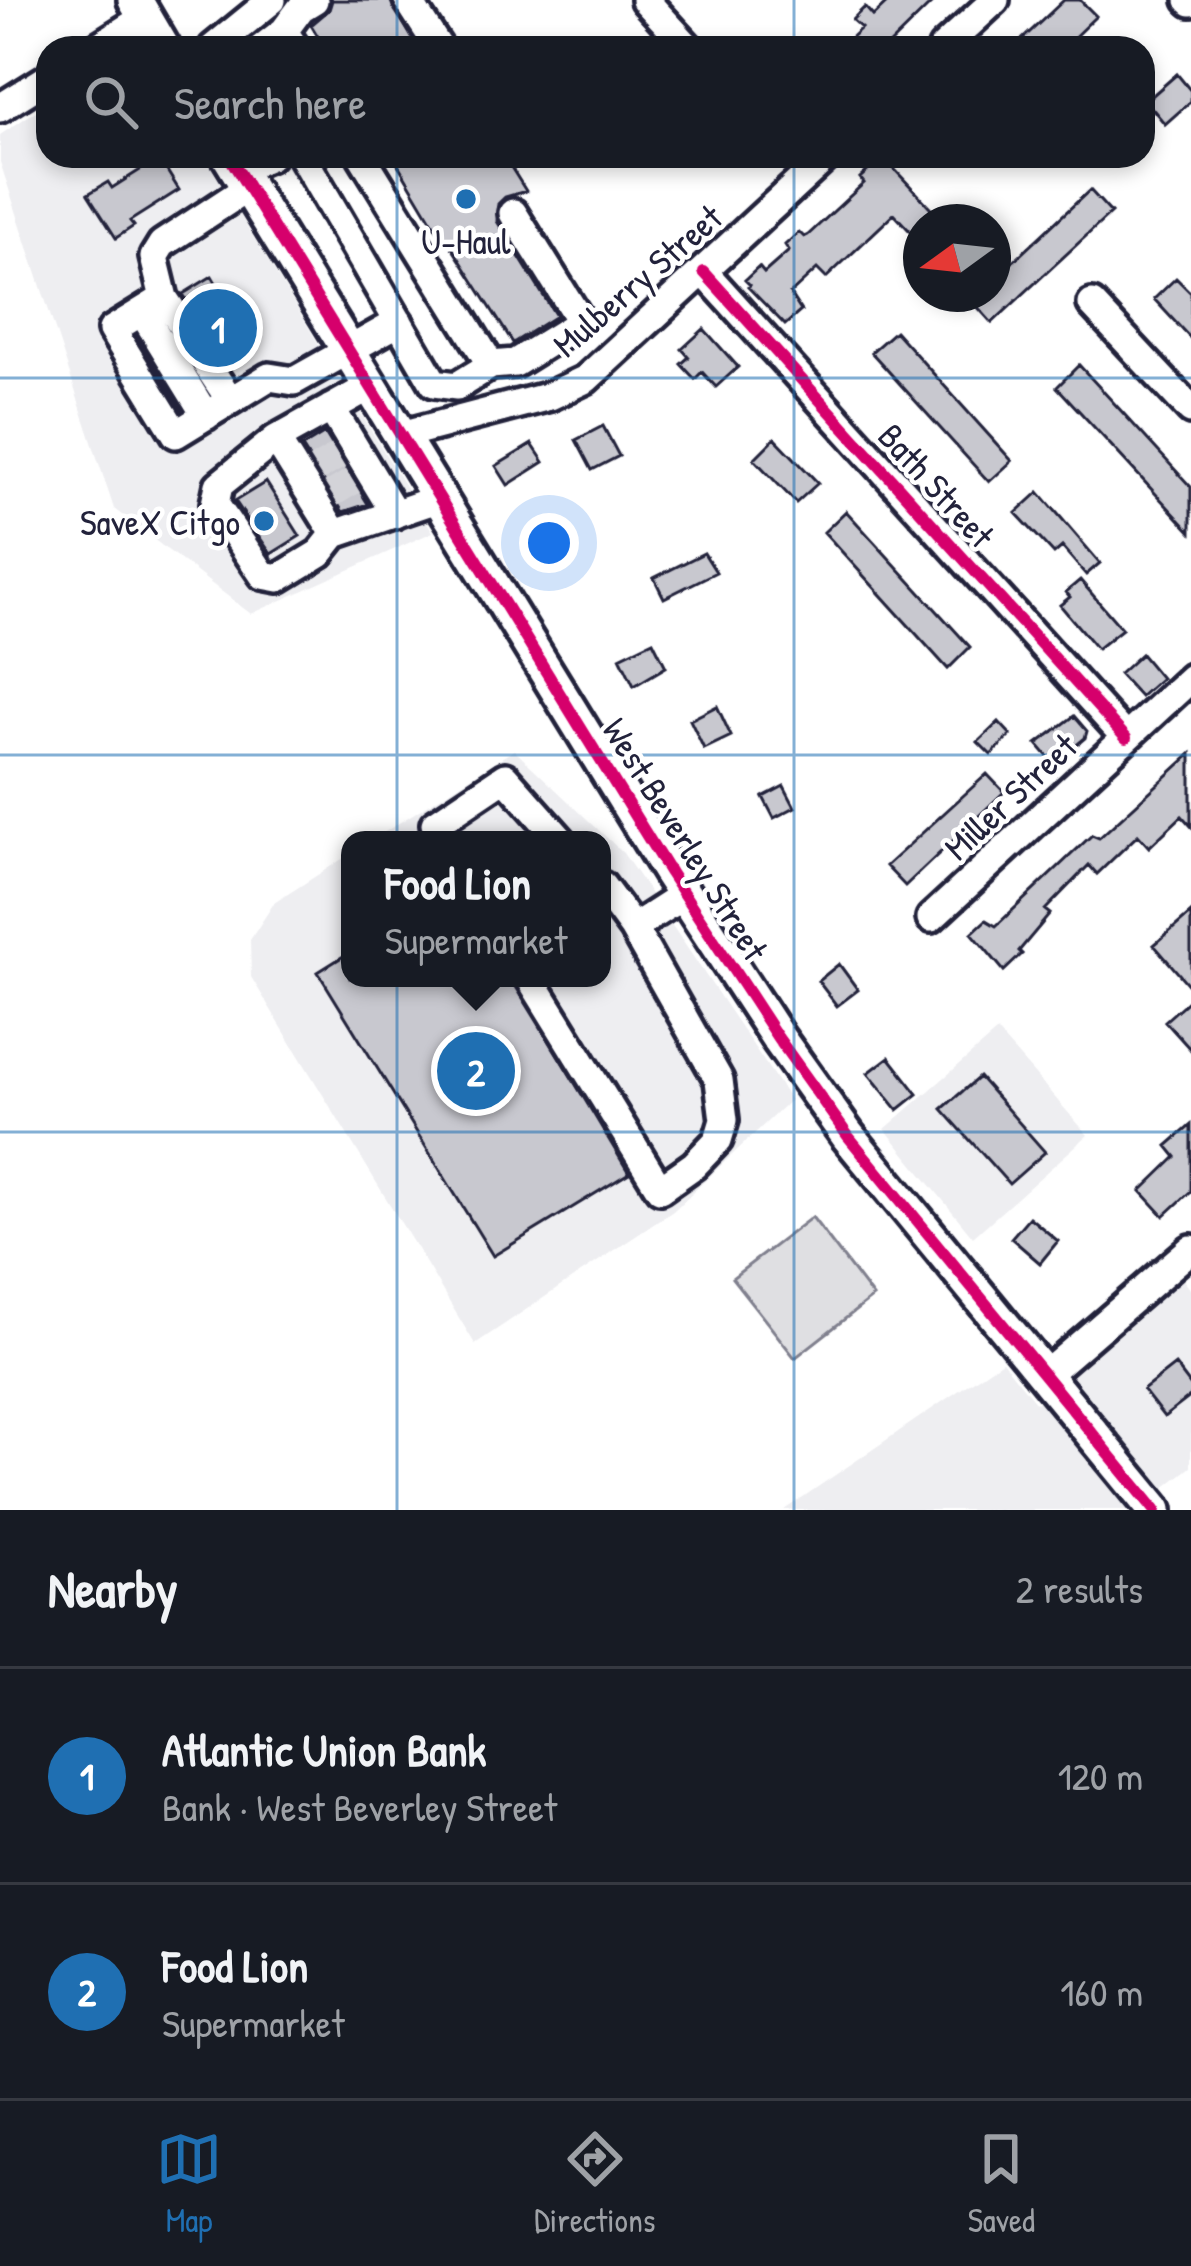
<!DOCTYPE html>
<html lang="en">
<head>
<meta charset="utf-8">
<style>
	body { margin:0; font-family:"Patrick Hand",sans-serif; background:#242831; color:#f1f3f6 }
	.compass { position:absolute; left:903px; top:204px; width:108px; height:108px; border-radius:50%; background:#171b24; box-shadow:0 6px 18px #0003; rotate:255deg }
	.you { position:absolute; left:549px; top:543px; width:42px; height:42px; margin:-30px; border:9px solid #fff; border-radius:50%; background:#1a73e8; box-shadow:0 0 0 18px #1a73e833 }
	.badge { display:grid; place-items:center; width:78px; height:78px; border-radius:50%; background:#1f6fb2; color:#fff; font-size:39px; font-weight:700 }
	.pin { position:absolute; translate:-50% -50%; border:6px solid #fff; box-shadow:0 3px 12px #0006 }
	.popup { position:absolute; left:341px; top:831px; width:270px; height:156px; box-sizing:border-box; display:grid; place-content:center; border-radius:24px; background:#171b24; filter:drop-shadow(0 3px 9px #0005); font-size:39px; white-space:nowrap; color:#9ea1a6 }
	.popup b { font-size:45px; color:#f1f3f6 }
	.popup::after { content:''; position:absolute; left:50%; top:100%; margin-left:-24px; border:24px solid transparent; border-top-color:#171b24 }
	.list { margin:0; padding:0; list-style:none }
	h2 { display:flex; justify-content:space-between; align-items:center; height:156px; margin:0; padding:0 48px; font-size:51px }
	h2 small { font-size:39px; font-weight:400; color:#9ea1a6 }
	.list li { display:grid; grid-template-columns:78px 1fr auto; gap:36px; align-items:center; box-sizing:border-box; height:216px; padding:0 48px; border-top:3px solid #363941 }
	.list b { display:block; font-size:45px; white-space:nowrap }
	.list p { margin:0; font-size:39px; white-space:nowrap; color:#9ea1a6 }
	.list em { font-size:39px; font-style:normal; color:#9ea1a6 }
	.icon { flex:none; width:66px; height:66px; fill:none; stroke:currentColor; stroke-width:2; stroke-linecap:round; stroke-linejoin:round }
	.map { position:relative; flex:none; width:1191px; height:1510px; overflow:hidden }
	.search { position:absolute; background:#171b24; box-shadow:0 6px 18px #0003; left:36px; right:36px; top:36px; height:132px; display:flex; align-items:center; gap:30px; box-sizing:border-box; padding:0 42px; border-radius:36px; color:#9ea1a6; font-size:45px }
	.sheet { height:588px; background:#171b24 }
	nav { display:flex; justify-content:space-around; align-items:center; box-sizing:border-box; height:168px; border-top:3px solid #363941; background:#171b24; font-size:33px; color:#9ea1a6 }
	nav a { display:grid; justify-items:center; gap:6px }
	nav .on { color:#1f6fb2 }
	.map>svg:first-child { display:block }
	.built { fill:#eeeef1 }
	.green { fill:#dfdfe2; stroke:#80808e; stroke-width:3 }
	.building { fill:#c8c8cf; stroke:#22223b; stroke-width:3 }
	.lines { fill:none; stroke-linecap:round; stroke-linejoin:round }
	.minor-tunnel { stroke:#d3d3d8; stroke-width:27; stroke-dasharray:27 14; stroke-linecap:butt }
	.minor-casing { stroke:#22223b; stroke-width:36 }
	.major-casing { stroke:#22223b; stroke-width:42 }
	.minor { stroke:#fff; stroke-width:27 }
	.major { stroke:#fff; stroke-width:33 }
	.cycleway-casing { stroke:#fff; stroke-width:20 }
	.cycleway { stroke:#d6006c; stroke-width:12 }
	.grid { fill:none; stroke:#1f6fb2; stroke-width:3; stroke-opacity:0.55 }
	.poi-dot { fill:#1f6fb2; stroke:#fff; stroke-width:4.5 }
	.labels { text-anchor:middle; dominant-baseline:central; stroke-width:9; stroke-linejoin:round; paint-order:stroke }
	.poi-label { font-size:36px; fill:#22223b; stroke:#fff }
	.street-label { font-size:36px; fill:#22223b; stroke:#fff }
</style>
</head>
<body>
<div class="map">
<svg width="1191" height="1510" viewBox="0 0 1191 1510">
	<rect width="100%" height="100%" fill="#fff"/>
	<filter id="ink" filterUnits="userSpaceOnUse"><feTurbulence type="fractalNoise" baseFrequency=".00833" numOctaves="2"/><feDisplacementMap in="SourceGraphic" scale="24" xChannelSelector="R" yChannelSelector="G"/><feConvolveMatrix kernelMatrix="1 2 1 2 8 2 1 2 1" color-interpolation-filters="sRGB"/></filter>
	<g filter="url(#ink)">
		<!-- built -->
		<path class="built" d="M48,103V156H204L433,532L251,614L114,509L0,162V135Z
			M514,750L623,853L790,1100L673,1211L475,1344L251,977L250,940L274,903L350,854V978H602V840H372Z
			M997,1032L1088,1135L973,1237L885,1129Z
			M1181,1277L1191,1290V1467L1136,1510H784L1002,1361L1036,1403Z"/>
		<!-- green -->
		<path class="green" d="M812,1217L873,1297L795,1358L732,1278Z"/>
		<!-- building -->
		<path class="building" d="M332,0H390L418,48H325L311,25L329,10Z
			M890,0H935L886,48H840L861,28L852,20L865,7L873,16Z
			M1064,0H1080L1096,16L1063,48H1013Z
			M1177,74L1191,91V101L1165,124L1146,101Z
			M393,156H504L526,191L505,197L498,204L497,221L556,316L513,343L446,238L443,240Z
			M883,157L944,222H921V243L894,214L826,278L817,269L790,294L801,311L785,325L748,287L750,285L745,280L759,267L764,273L789,251L785,245L799,232L804,237L808,235L864,183L860,178Z
			M159,158L179,190L130,221L134,226L116,238L88,194L108,182L112,188Z
			M1090,190L1111,213L992,323L966,294H993V280Z
			M212,276L249,340L223,356L207,347L191,357L186,350L198,346L205,330L183,294Z
			M1176,278L1191,293V339L1154,299Z
			M704,329L738,367L716,387L702,372L695,379L681,364L689,357L682,349Z
			M895,331L1012,461L989,482L871,352Z
			M1079,365L1191,487V532L1057,387Z
			M603,426L619,456L592,470L576,440Z
			M325,433L368,504L343,512L302,447Z
			M775,438L818,483L796,503L754,459Z
			M532,444L544,462L508,485L496,466Z
			M266,482L300,536L271,554L235,501Z
			M1039,492L1100,563L1086,575L1062,547L1054,554L1016,513Z
			M846,511L970,647L948,669L824,532Z
			M704,553L716,572L664,598L654,578Z
			M1080,580L1122,629L1097,649L1060,605L1070,597L1066,592Z
			M653,641L666,667L634,686L620,657Z
			M1141,654L1161,678L1140,697L1119,674Z
			M717,706L731,736L704,749L690,720Z
			M1074,716L1087,731L1085,738L1054,764L1037,744Z
			M999,722L1011,735L991,755L978,742Z
			M1191,754V826L1182,816L1149,847L1138,835L1097,874L1089,865L1045,910L1050,914L1019,951L1022,954L1004,971L972,933L986,920L996,926L1092,835L1099,838Z
			M987,774L1004,792L905,886L886,866Z
			M784,786L795,807L774,818L763,797Z
			M1191,913V988L1154,945Z
			M350,952V978H512L629,1173L493,1256L318,972Z
			M839,964L858,990L837,1006L818,981Z
			M1191,998V1050L1165,1021Z
			M889,1057L918,1094L898,1110L868,1073Z
			M979,1077L1045,1152L1009,1184L942,1109Z
			M1191,1125V1191L1164,1216L1141,1191L1176,1157L1167,1146Z
			M1029,1217L1058,1241L1040,1263L1011,1238Z
			M1175,1365L1191,1386V1396L1164,1417L1143,1390Z"/>
		<g class="lines">
			<!-- minor-tunnel -->
			<path class="minor-tunnel" d="M315,470L343,453
				M330,495L358,478"/>
			<defs>
				<path id="minor" d="M408,0L439,48
					M645,0L689,48
					M1189,0L1191,2
					M284,31L301,8L314,0
					M96,48L145,17
					M213,48L272,0
					M262,48L284,31L295,48
					M943,48L995,0
					M0,108L48,78
					M302,156L434,383L457,386L491,365L362,156
					M237,170L270,156
					M704,272L1126,738
					M164,298L112,330L176,434L269,377L294,381L399,322
					M1092,304L1191,410
					M142,312L206,416
					M187,332L164,298L154,257L162,244L249,187
					M207,365L230,400
					M491,365L515,363L581,322L513,213
					M331,408L395,514
					M401,435L550,396L586,379L827,156
					M276,439L371,386
					M335,534L320,553L279,578L263,575L215,504L219,485L276,439L335,534L440,498
					M444,840L435,824L505,777L561,840
					M931,918L1191,678
					M633,928L684,895
					M530,978L660,1189L694,1165L718,1140L724,1120L719,1080L633,928L602,886
					M1045,1375L1191,1249"/>
				<path id="major" d="M135,0L163,48
					M229,156L670,873L778,1038L848,1136L1155,1510"/>
			</defs>
			<!-- minor casing -->
			<use href="#minor" class="minor-casing"/>
			<!-- major casing -->
			<use href="#major" class="major-casing"/>
			<!-- minor -->
			<use href="#minor" class="minor"/>
			<!-- major -->
			<use href="#major" class="major"/>
			<defs>
				<path id="cycleway" d="M229,156L670,873L778,1038L848,1136L1155,1510
					M704,272L1126,738"/>
			</defs>
			<!-- cycleway casing -->
			<use href="#cycleway" class="cycleway-casing"/>
			<!-- cycleway -->
			<use href="#cycleway" class="cycleway"/>
		</g>
	</g>
	<!-- grid -->
	<path class="grid" d="M397,0V48M794,0V48M397,156V1510M794,156V1510M0,378H1191M0,755H1191M0,1132H1191"/>
	<!-- markers -->
	<g class="poi-dot">
		<circle cx="466" cy="199" r="12"/>
		<circle cx="264" cy="521" r="12"/>
	</g>
	<g class="labels">
		<!-- poi labels -->
		<g class="poi-label">
			<text x="466" y="240">U-Haul</text>
			<text x="240" y="521" text-anchor="end">SaveX Citgo</text>
		</g>
		<!-- street labels -->
		<g class="street-label">
			<text transform="translate(637 280) rotate(-41)">Mulberry Street</text>
			<text transform="translate(937 485) rotate(48)">Bath Street</text>
			<text transform="translate(1010 796) rotate(-43)">Miller Street</text>
			<text transform="translate(686 839) rotate(58)">West Beverley Street</text>
		</g>
	</g>
</svg>
<svg class="compass" viewBox="-18 -18 36 36"><path d="M0-13l5 13h-10z" fill="#e53935"/><path d="M0 13l5-13h-10z" fill="#9ea1a6"/></svg>
<div class="you"></div>
<div class="pin badge" style="left:218px;top:328px">1</div>
<div class="pin badge" style="left:476px;top:1071px">2</div>
<div class="popup"><b>Food Lion</b>Supermarket</div>
<div class="search"><svg class="icon" aria-label="search" viewBox="0 0 24 24"><circle cx="10" cy="10" r="6"/><path d="M15 15l6 6"/></svg>Search here</div>
</div>
<section class="sheet">
<h2>Nearby<small>2 results</small></h2>
<ul class="list">
<li><span class="badge">1</span><div><b>Atlantic Union Bank</b><p>Bank · West Beverley Street</p></div><em>120 m</em></li>
<li><span class="badge">2</span><div><b>Food Lion</b><p>Supermarket</p></div><em>160 m</em></li>
</ul>
</section>
<nav>
<a class="on"><svg class="icon" aria-label="map" viewBox="0 0 24 24"><path d="M3 6l6-2 6 2 6-2v14l-6 2-6-2-6 2zM9 4v14M15 6v14"/></svg>Map</a>
<a><svg class="icon" aria-label="directions" viewBox="0 0 24 24"><path d="M12 3l9 9-9 9-9-9zM9 14v-3h6M13 9l2 2-2 2"/></svg>Directions</a>
<a><svg class="icon" aria-label="saved" viewBox="0 0 24 24"><path d="M7 4h10v16l-5-4-5 4z"/></svg>Saved</a>
</nav>
</body>
</html>
